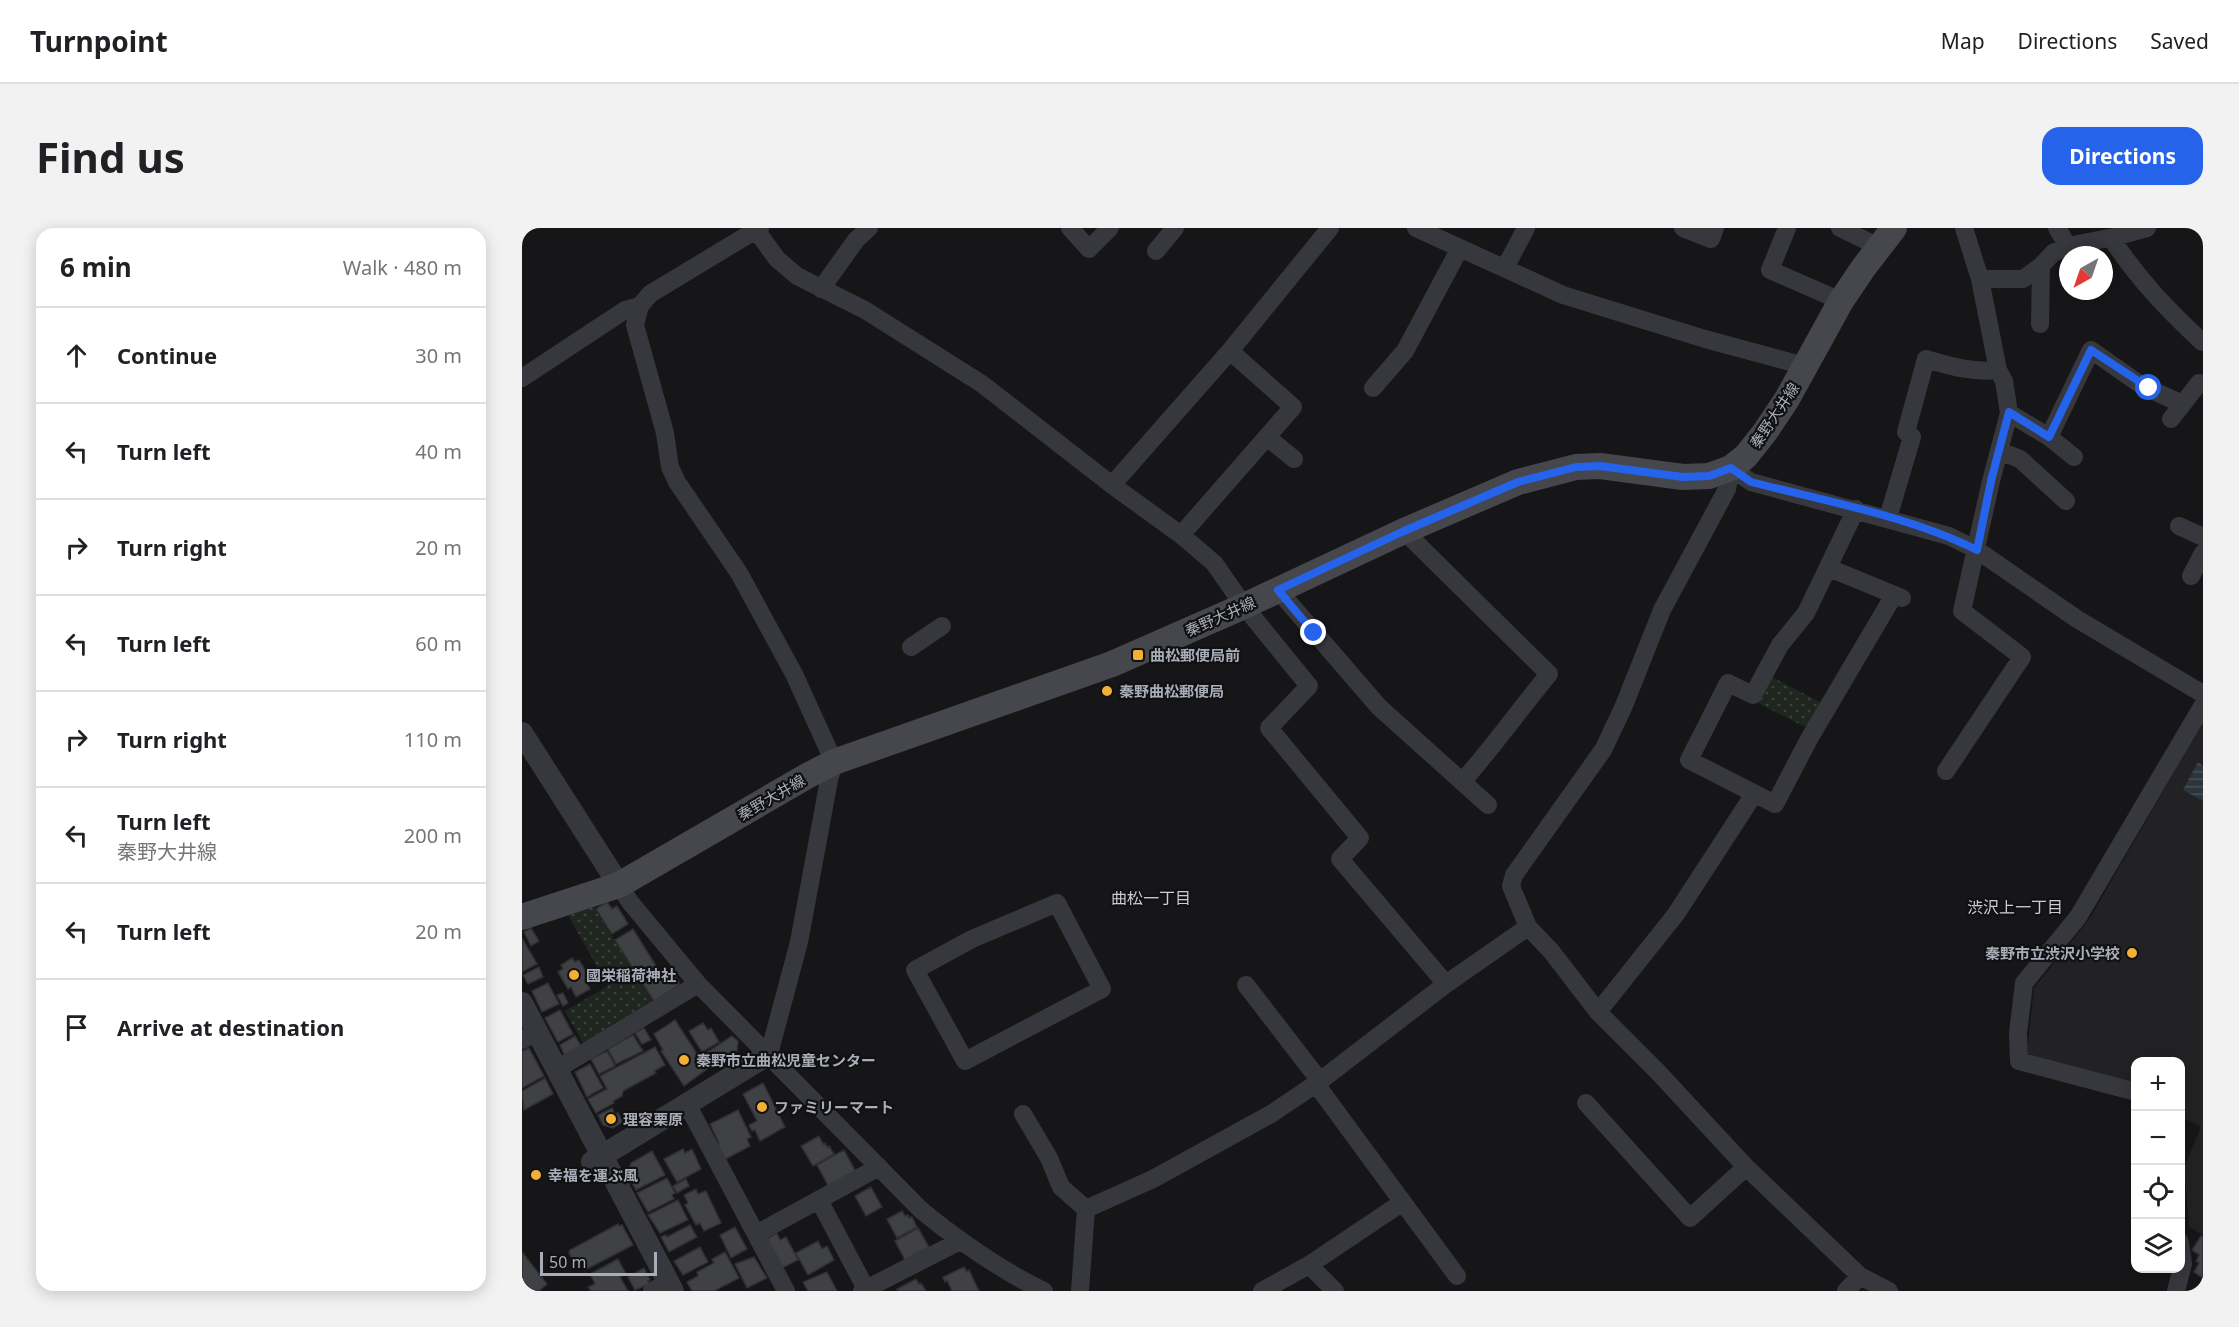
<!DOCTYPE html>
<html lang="en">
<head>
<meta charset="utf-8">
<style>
	body { margin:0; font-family:"Noto Sans","Noto Sans JP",sans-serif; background:#f2f2f2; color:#202124 }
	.controls { position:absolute; right:18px; bottom:18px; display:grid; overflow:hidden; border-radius:12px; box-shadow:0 3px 15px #0003 }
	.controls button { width:54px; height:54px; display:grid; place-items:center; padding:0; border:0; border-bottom:2px solid #e0e0e0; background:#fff; color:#202124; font:30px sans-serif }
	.compass { position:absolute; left:1537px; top:18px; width:54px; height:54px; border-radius:50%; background:#fff; box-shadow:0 3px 15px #0003; rotate:220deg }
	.scale { position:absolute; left:18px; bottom:15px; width:117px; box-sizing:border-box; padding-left:6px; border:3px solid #a8adb8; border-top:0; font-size:16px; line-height:21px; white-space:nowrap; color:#a8adb8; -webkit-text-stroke:4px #111113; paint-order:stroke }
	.stop { position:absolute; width:18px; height:18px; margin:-14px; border:4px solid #2563eb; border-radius:50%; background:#fff }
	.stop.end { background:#2563eb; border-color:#fff; box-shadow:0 2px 6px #0008 }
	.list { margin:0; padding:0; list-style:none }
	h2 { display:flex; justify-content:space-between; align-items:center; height:78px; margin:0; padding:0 24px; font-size:26px }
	h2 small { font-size:20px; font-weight:400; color:#757577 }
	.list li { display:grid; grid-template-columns:39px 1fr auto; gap:18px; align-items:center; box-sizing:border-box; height:96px; padding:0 24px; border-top:2px solid #e0e0e0 }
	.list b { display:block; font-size:22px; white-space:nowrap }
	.list p { margin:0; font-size:20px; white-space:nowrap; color:#757577 }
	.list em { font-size:20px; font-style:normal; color:#757577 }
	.icon { flex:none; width:33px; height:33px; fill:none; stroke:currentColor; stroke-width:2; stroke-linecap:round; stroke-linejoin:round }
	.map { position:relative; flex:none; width:1681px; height:1063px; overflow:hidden; border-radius:18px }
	header { display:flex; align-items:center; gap:36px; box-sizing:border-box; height:84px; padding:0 30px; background:#fff; border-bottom:2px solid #e0e0e0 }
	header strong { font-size:28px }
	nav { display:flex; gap:33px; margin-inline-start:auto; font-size:21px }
	.intro { display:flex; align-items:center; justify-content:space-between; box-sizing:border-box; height:144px; padding:0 36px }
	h1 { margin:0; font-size:42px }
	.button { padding:15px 27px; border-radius:18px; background:#2563eb; color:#fff; font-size:21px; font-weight:700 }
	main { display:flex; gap:36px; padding:0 36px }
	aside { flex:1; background:#fff; border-radius:18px; box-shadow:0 3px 15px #0003 }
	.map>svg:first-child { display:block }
	.built { fill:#222225 }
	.park { fill:url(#park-dots) }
	.water { fill:url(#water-rules) }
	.building { fill:#404145; stroke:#303034; stroke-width:1.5 }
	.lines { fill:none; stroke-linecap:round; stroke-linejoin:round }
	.minor { stroke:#37383d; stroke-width:18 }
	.tertiary { stroke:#37383d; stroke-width:22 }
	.secondary { stroke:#45474d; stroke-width:26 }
	.route { stroke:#2563eb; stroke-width:8 }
	.poi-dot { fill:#f2b134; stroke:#111113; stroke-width:2 }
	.labels { text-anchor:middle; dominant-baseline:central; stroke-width:4.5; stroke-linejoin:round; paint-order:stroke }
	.street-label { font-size:15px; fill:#a8adb8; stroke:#111113 }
	.poi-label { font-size:15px; font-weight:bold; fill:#a8adb8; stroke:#111113; text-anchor:start }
	.neighbourhood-label { font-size:16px; fill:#c9ccd4; stroke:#111113 }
</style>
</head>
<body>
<header>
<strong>Turnpoint</strong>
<nav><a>Map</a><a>Directions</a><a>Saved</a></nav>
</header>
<div class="intro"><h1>Find us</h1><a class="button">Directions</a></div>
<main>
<aside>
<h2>6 min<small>Walk · 480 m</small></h2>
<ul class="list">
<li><svg class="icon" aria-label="ahead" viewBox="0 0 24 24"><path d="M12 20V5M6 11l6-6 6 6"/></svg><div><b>Continue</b></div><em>30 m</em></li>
<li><svg class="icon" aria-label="left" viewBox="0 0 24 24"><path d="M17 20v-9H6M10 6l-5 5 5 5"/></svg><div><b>Turn left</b></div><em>40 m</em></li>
<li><svg class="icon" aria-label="right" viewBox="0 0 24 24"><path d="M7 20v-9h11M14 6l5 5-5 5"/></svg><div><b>Turn right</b></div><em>20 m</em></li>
<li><svg class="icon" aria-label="left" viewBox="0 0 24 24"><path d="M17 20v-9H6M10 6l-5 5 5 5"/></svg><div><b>Turn left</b></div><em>60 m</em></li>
<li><svg class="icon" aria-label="right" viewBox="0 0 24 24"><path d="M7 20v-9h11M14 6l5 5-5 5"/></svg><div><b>Turn right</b></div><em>110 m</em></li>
<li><svg class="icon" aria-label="left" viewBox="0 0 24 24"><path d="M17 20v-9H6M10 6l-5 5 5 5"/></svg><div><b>Turn left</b><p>秦野大井線</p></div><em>200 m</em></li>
<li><svg class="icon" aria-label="left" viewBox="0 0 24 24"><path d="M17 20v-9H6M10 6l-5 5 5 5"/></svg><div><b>Turn left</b></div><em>20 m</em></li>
<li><svg class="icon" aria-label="arrive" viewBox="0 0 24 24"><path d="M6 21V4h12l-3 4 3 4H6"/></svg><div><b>Arrive at destination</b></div></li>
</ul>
</aside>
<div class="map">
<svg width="1681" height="1063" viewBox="0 0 1681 1063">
	<defs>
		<pattern id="park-dots" width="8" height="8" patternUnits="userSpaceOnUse" patternTransform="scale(1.5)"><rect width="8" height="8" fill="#1e261f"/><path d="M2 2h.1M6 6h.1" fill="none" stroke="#3c433d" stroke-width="1.8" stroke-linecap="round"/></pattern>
		<pattern id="water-rules" width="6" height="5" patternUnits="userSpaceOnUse" patternTransform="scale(1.5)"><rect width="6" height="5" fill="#2c353c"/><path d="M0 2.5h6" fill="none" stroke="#485056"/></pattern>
	</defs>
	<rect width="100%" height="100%" fill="#161618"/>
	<!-- built -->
	<path class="built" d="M1681,494V1007L1667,999L1662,939L1679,899L1660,889L1658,834H1614L1613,857L1505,827L1512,760L1568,690Z"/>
	<!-- park -->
	<path class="park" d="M1248,448L1300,475L1285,500L1234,474Z
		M71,678L132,775L62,817L43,783L86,758L46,687Z"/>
	<!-- water -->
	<path class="water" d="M1676,534L1681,538V573L1661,562Z"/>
	<!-- building -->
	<path class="building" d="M85,674L90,681L95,678L106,696L90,706L74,681Z
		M9,700L17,713L9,718L2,704Z
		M111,701L139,746L149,740L157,754V757L132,773L93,712Z
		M0,710L15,736L0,744Z
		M50,730L53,734L57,732L68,750L63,752L68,761L54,769L49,759L46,761L36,744L41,741L39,737Z
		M17,739L21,749L6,756L1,747Z
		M26,755L37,776L20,784L10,763Z
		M41,765L46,775L41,778L35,767Z
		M38,782L51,806L36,814L23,790Z
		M153,792L185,841L162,858L139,823L141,822L132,806Z
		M181,795L186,802L189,800L197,814L180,824L167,803Z
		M122,800L129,812L120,816L113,805Z
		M111,807L121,823L94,836L86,821Z
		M53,808L59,818L46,826H42L38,817Z
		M210,808L216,813L215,823L189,840L181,827Z
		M133,819L143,837L132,843L134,845L101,863L100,868L91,873L92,875L74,885L66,871L85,861L78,848Z
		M7,820L22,848L0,860V823Z
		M85,823L93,838L77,846L69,831Z
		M68,836L81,860L65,869L53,844Z
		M23,850L31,866L2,882L0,863Z
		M241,855L263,899L238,913L233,902L230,903L227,897L235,893L221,866Z
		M90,880L93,886L96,885L101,894L91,900L81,897L76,887Z
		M216,882L229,909L225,911L228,918L202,932L194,916L197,915L188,896Z
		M297,908L301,916L303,915L305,919L307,918L312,926L291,938L279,918Z
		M161,921L163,925L170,921L179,941L155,954L142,931Z
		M322,922L334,944L307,959L295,937Z
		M130,923L143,947L114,962L105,946L109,935Z
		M145,950L153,965L150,967L152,971L126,984L115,965Z
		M164,951L167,958L155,965L151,958Z
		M349,959L360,979L344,988L333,968Z
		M174,961L176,966L184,963L199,995L182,1003L178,995L174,997L163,977L166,975L162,967Z
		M156,972L166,992L138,1005L126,987Z
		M380,983L383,988L386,987L387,990L390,989L395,999L375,1010L365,991Z
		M96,996L97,998L100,997L111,1017L63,1042L61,1039L56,1042L47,1025L48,1022Z
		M168,997L175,1009L147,1024L139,1009L144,1007L145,1009Z
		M213,999L225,1021L209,1030L198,1007Z
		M396,1000L407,1019L383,1032L373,1013Z
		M255,1005L258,1012L264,1009L276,1032L260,1040L245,1011Z
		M1679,1008L1681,1009V1050L1672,1044L1677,1035L1674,1033L1677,1027L1670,1022Z
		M296,1013L300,1021L305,1018L312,1032L286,1047L274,1025Z
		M178,1019L186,1034L161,1047L152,1033Z
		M0,1024L25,1056L17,1063H0Z
		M203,1024L217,1050L192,1063H170L165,1054L176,1048L175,1044L192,1035L190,1031Z
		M232,1029L245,1050L225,1060L213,1036Z
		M96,1031L104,1046L98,1049L106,1063H69L66,1059L73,1056L68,1046Z
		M442,1039L445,1044L447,1042L457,1063H430L425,1052L423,1054L421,1049Z
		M122,1040L128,1052L126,1053L127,1056L113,1062L106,1049Z
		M305,1044L315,1063H286L281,1054Z
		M394,1051L397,1056L399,1055L404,1063H377L375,1061Z"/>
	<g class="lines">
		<!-- minor -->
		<path class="minor" d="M548,0L567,21L588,0
			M894,0L1041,67L1183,111L1283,138
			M1161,0L1189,11L1193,0
			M1265,0L1248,42L1319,73
			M1318,0L1357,19
			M1535,0L1546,18
			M1589,10C1617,52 1643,79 1680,114L1681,112
			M634,23L653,0
			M983,40L1004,0
			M1458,51H1501L1519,38L1531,25L1546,18L1592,9L1625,0
			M299,61L334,12L347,0
			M118,78L113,97L143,205L148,239L155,254L217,345L272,446L312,534L307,552L277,714L247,826
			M1518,96L1519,38
			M0,150L103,82L118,78L128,66L234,2L255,31L275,48L343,82L460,156L590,257L659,307L692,335L722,378L787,458L747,500L838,610L818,631L924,756
			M851,160L883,123L938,20
			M1487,185L1527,209L1569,122L1619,157L1660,176
			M1649,191L1677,155
			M745,209L772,231
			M1527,209L1552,229
			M1477,223L1498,231L1544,273
			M590,257L708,123L808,0
			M1334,281L1284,385L1258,417L1231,467L1206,455L1167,532L1253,576L1287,511L1372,367
			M1366,290L1390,209L1384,204L1404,131C1428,138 1451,145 1476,142
			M1657,298L1681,309
			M882,303L1027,446C998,481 971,519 940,554
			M659,307L771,179L708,123
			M1307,340L1380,370
			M1669,348L1681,325
			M756,362L857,479L966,577
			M389,419L420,398
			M1424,543L1500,429L1440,383L1469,253L1487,185L1482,153L1476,142L1458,51L1442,0
			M97,657L108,674L176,756L399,982C437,1013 478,1042 522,1063
			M535,675L580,761L443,833L393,742L450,711Z
			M724,757L798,853
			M1076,784L1154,686L1232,566
			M0,812L15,804
			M35,841L176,756
			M794,856L935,1048
			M1614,864L1497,833L1496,805L1502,755L1556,689L1681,477
			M1064,875L1168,990L1224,939
			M165,876L264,1063
			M501,886L527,930L539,959L564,981
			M297,972L344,1061
			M564,981L631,951L749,886L798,853L924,756L1006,699
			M234,1006L357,939
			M787,1037L813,1063
			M130,1063L147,1055
			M340,1063L438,1013
			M558,1063L564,981
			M740,1063L787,1037L881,974
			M1324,1063L1338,1048
			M1367,1063L1338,1048L1224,939L1135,843L1076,784L1029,723L1006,699L989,658L992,647L1081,522L1101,480L1140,382L1205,261L1209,240L1229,254L1427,308L1455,322L1555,391L1681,466
			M1654,1063L1661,1036L1658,1014"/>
		<!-- tertiary -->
		<path class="tertiary" d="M234,2L236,0
			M0,505L97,657
			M0,775L151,1063
			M70,934L247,826"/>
		<!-- secondary -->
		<path class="secondary" d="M0,689L97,657L285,548L312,534L590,436L722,378L882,303L996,254L1054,239L1078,238L1161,249L1187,248L1209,240L1224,228L1243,204L1265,171L1319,73L1342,39L1372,0"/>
	</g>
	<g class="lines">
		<!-- route -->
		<path class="route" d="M792,405L756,362L882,303L996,254L1054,239L1078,238L1161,249L1187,248L1209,240L1229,254C1303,273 1387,288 1455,322L1469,253L1487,184L1527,209L1569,122L1627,160"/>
	</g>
	<!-- markers -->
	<g class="poi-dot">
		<rect x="610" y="421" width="12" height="12" rx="3"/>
		<circle cx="585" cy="463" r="6"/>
		<circle cx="1610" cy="725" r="6"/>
		<circle cx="52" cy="747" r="6"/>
		<circle cx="162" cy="832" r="6"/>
		<circle cx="240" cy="879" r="6"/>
		<circle cx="89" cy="891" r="6"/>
		<circle cx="14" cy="947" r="6"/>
	</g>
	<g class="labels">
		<!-- street labels -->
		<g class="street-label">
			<text transform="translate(1252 187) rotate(-56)">秦野大井線</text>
			<text transform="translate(698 388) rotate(-24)">秦野大井線</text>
			<text transform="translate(249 569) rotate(-30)">秦野大井線</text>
		</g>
		<!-- poi labels -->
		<g class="poi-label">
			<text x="628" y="427">曲松郵便局前</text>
			<text x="597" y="463">秦野曲松郵便局</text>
			<text x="1598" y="725" text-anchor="end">秦野市立渋沢小学校</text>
			<text x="64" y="747">國栄稲荷神社</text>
			<text x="174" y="832">秦野市立曲松児童センター</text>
			<text x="252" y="879">ファミリーマート</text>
			<text x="101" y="891">理容栗原</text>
			<text x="26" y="947">幸福を運ぶ風</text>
		</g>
		<!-- neighbourhood labels -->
		<g class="neighbourhood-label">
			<text x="629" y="670">曲松一丁目</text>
			<text x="1493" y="679">渋沢上一丁目</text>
		</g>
	</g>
</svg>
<div class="controls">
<button>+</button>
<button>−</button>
<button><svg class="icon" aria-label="locate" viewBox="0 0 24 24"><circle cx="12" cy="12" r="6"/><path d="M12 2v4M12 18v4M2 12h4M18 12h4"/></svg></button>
<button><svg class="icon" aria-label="layers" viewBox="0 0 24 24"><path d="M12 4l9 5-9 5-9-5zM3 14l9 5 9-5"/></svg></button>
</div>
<svg class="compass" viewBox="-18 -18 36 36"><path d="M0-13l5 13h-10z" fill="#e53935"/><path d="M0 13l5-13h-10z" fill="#757577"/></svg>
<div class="scale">50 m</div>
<div class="stop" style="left:1627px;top:160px"></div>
<div class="stop end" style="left:792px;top:405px"></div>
</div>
</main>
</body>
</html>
